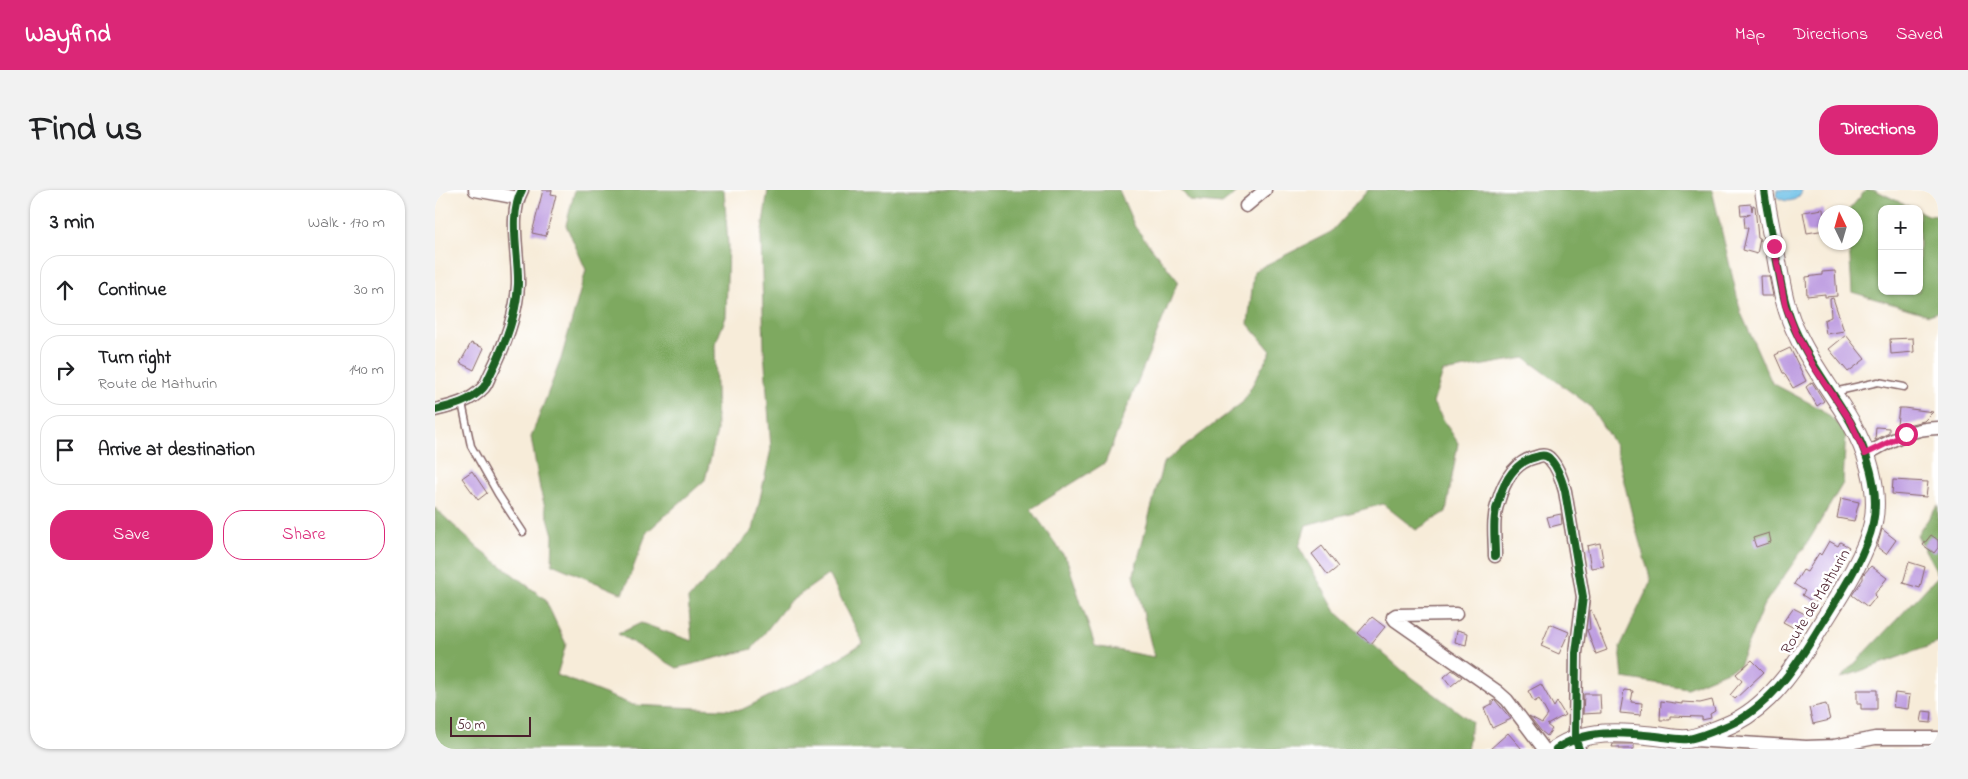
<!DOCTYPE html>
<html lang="en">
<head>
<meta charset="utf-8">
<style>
	body { margin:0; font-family:"Indie Flower",sans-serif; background:#f2f2f2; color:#202124 }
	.controls { position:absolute; right:15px; top:15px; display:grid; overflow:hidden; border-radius:10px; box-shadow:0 1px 4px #0004 }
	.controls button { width:45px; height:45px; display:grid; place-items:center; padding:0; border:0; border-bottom:1px solid #e0e0e0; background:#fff; color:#202124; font:25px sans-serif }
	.compass { position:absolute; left:1383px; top:15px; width:45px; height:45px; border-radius:50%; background:#fff; box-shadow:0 1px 4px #0004; rotate:355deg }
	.scale { position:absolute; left:15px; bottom:12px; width:81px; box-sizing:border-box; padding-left:5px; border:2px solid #4a1f2b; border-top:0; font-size:14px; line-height:18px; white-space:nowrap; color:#4a1f2b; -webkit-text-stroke:4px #fff; paint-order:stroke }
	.stop { position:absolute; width:15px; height:15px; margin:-11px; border:4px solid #db2777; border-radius:50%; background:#fff }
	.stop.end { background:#db2777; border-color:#fff; box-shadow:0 1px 5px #0008 }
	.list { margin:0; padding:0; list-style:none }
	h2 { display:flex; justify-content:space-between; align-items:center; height:65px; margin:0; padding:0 20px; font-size:21px }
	h2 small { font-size:16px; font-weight:400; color:#757577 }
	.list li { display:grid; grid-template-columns:32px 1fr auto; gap:15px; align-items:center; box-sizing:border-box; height:70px; margin:0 10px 10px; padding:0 10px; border:1px solid #e0e0e0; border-radius:20px }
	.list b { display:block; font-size:19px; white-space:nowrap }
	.list p { margin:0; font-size:16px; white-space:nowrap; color:#757577 }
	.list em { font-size:16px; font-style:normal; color:#757577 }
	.actions { display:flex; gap:10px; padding:15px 20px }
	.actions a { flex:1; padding:11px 0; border:1px solid #db2777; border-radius:20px; text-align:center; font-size:18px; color:#db2777 }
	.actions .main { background:#db2777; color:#fff }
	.icon { flex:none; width:28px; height:28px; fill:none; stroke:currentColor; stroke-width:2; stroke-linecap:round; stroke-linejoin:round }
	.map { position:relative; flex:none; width:1503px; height:559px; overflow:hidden; border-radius:20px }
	header { display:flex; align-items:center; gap:30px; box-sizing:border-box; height:70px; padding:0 25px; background:#db2777; color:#fff }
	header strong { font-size:24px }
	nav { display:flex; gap:28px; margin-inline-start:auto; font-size:18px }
	.intro { display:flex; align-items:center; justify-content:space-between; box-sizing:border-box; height:120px; padding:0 30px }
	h1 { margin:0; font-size:35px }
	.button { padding:12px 22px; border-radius:20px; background:#db2777; color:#fff; font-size:18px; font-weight:700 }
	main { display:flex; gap:30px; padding:0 30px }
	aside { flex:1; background:#fff; border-radius:20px; box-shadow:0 1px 4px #0004 }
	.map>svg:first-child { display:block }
	.forest { fill:#7ea961; stroke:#646446 }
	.water { fill:#6bbfe7; stroke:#5a6f89 }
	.building { fill:#ba97df }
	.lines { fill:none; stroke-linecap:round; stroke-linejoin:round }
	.lane-casing { stroke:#876768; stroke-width:9 }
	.street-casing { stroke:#876768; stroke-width:15 }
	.secondary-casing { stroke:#876768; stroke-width:20 }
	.lane { stroke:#fff; stroke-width:6 }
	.street { stroke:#fff; stroke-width:12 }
	.secondary { stroke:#fff; stroke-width:18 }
	.cycleway-casing { stroke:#fff; stroke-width:11 }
	.cycleway { stroke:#1b5e20; stroke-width:8 }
	.route { stroke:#db2777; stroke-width:6 }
	.labels { text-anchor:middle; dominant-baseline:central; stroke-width:5; stroke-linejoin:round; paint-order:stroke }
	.street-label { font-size:16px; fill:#4a1f2b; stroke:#fff }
</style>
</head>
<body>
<header>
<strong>Wayfind</strong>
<nav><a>Map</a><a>Directions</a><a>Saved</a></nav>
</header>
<div class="intro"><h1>Find us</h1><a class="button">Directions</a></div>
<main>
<aside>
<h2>3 min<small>Walk · 170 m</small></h2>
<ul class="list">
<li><svg class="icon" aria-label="ahead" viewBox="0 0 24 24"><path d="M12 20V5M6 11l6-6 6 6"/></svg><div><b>Continue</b></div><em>30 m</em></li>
<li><svg class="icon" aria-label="right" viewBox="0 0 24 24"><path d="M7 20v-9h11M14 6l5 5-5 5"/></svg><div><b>Turn right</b><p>Route de Mathurin</p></div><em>140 m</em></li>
<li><svg class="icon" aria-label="arrive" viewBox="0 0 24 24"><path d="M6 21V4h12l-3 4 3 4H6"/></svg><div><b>Arrive at destination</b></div></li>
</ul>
<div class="actions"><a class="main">Save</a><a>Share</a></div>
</aside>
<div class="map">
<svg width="1503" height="559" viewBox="0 0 1503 559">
	<rect width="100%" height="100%" fill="#fff"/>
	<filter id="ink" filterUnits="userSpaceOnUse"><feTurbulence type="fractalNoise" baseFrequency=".02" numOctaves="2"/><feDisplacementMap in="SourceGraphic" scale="10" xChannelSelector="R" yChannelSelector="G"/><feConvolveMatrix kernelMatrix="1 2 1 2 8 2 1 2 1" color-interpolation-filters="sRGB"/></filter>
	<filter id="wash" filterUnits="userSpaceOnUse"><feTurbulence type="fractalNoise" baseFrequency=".0096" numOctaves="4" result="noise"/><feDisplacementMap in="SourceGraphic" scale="20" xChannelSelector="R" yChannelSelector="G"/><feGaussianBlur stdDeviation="1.12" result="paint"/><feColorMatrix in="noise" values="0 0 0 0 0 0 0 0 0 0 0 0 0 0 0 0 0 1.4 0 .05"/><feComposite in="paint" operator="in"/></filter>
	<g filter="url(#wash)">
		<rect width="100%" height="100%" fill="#f7ecd9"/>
		<!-- forest -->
		<path class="forest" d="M140,0H289L293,55L291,127L280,155L282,242L270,290L212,342L188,404L117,374L118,345L105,299L96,247L126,169L151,80L131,35Z
			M333,0H684L700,37L743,91L670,273L596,319L632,370L660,456L719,467L699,384L728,273L808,212L836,161L813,134L819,81L896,42L933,0H1277L1306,123L1337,193L1386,219L1411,241L1408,293L1373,352L1328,416L1304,476L1252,498L1188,488L1185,457L1216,391L1199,333L1180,255L1155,216L1090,168L1008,182L998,213L1023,253L1011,322L981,340L948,314L871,335L864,357L901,422L967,480L1037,532L1032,559H0V318L43,358L110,409L131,454L122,485L198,515L306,520L375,486L428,453L394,384L353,413L317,459L242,478L183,444L206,433L257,451L253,409L318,340L336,259L329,160L326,47Z
			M746,0H805L787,14L755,11Z
			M1431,0H1440L1479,19H1447V101H1484V21L1492,25L1503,26V122L1494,125L1417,102L1414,53L1420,52V22H1412Z
			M1503,315V384L1482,345Z
			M1503,386V453L1406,488Z"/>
		<!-- water -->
		<path class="water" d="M1342,0H1367C1364,12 1350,14 1341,6Z"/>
		<g id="blocks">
			<!-- building -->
			<path class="building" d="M108,0H117L116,4L121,5L111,46L97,43Z
				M1316,14L1317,21L1318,15L1320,16L1323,48L1325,49L1322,64L1308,60L1313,38H1310L1309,27L1316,24L1306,25L1305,15Z
				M1388,19L1390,40L1372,43L1368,22Z
				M1400,81L1402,106L1390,107V104L1372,106L1371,87L1387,85V82Z
				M1325,86H1334L1338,106H1326Z
				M1398,108L1409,141L1391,144L1389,130L1396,127L1395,109Z
				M1411,145L1430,169L1413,182L1394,159Z
				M1478,148L1479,162L1456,164L1455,149Z
				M36,153L49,158L39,180L25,173Z
				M1355,158L1371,191L1358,198L1349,183H1348L1340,165Z
				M1377,192L1389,211L1382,216L1371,197Z
				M1464,218H1469L1498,222L1489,231L1472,235L1462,234Z
				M1441,237L1454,238V243L1440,250Z
				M37,281L52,303L43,310L27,288Z
				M1458,290L1493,292L1491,307L1457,304Z
				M1406,308L1424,312L1419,331L1402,328Z
				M1126,324L1127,334L1115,337L1112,327Z
				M1447,339L1461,350L1451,364L1442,357Z
				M1334,343L1336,352L1321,357L1318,348Z
				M1496,345L1503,350V358L1499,363L1488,355Z
				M1394,351L1403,356L1405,352L1414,357L1380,413L1367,405L1370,401L1359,394L1368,380L1372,382L1384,363L1386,365Z
				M1165,353L1169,376L1156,378L1152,356Z
				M887,356L903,377L893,385L877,364Z
				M1474,372L1490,377L1485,398L1468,393Z
				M1436,376L1452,388L1439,405L1441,407L1433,417L1417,405L1428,389V385Z
				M1358,418L1372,425L1363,440L1348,432Z
				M1156,420L1172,460L1161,464L1152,440L1155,439L1154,426V421Z
				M937,427L950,437L936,454L923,443Z
				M1115,434L1134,442L1124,464L1106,456Z
				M1022,440L1033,443L1031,455L1020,452Z
				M1317,470L1329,482L1300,509L1295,505L1307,491L1301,484Z
				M1017,480L1027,487L1016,496L1009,487Z
				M1106,494L1119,517L1122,512L1130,525L1112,535L1117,539L1112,546L1106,541L1094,526L1107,533L1113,525L1104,509L1099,512L1093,501Z
				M1189,500L1198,501L1196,512L1207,513L1206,525L1185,523Z
				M1422,500H1442V519H1426V514H1422Z
				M1460,503L1475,505L1473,519L1458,517Z
				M1149,504H1165L1166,523L1148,524Z
				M1060,510L1076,529L1057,538L1049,518L1057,514V511Z
				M1277,510L1280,521L1275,524L1276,528L1267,530V527L1235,526V530H1225L1226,511L1247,514V512L1265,513Z
				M1391,514L1395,530L1378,534L1374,518Z
				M1488,521L1497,522L1496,533L1486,532Z
				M1073,543L1087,559H1055Z
				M1178,554H1199V559H1185V557H1177Z"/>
		</g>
	</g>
	<g filter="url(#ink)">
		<use href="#blocks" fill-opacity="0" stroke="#876768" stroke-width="1"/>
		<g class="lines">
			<defs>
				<path id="lane" d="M1399,202L1443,192L1469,197
					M27,213L36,256L63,304L88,342"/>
				<path id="street" d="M40,0L83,8
					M811,16L830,0
					M0,220C17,216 35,212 48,198C51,195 53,189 55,185C69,157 82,125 83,94C84,66 73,25 87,0
					M1430,265C1454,252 1475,238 1503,238
					M1060,366C1060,349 1057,329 1063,312C1069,291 1079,272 1101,267C1106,265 1111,264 1115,269C1123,277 1127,290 1130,301L1148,407L1141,463L1140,548L1144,559
					M1021,424L961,425L958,427L960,430L1063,502L1072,510L1109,559
					M1259,550L1371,557L1399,556L1440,548H1503"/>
				<path id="secondary" d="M1121,559C1150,539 1187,542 1221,546C1231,547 1242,550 1252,549C1260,549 1292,536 1300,532C1339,512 1364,471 1386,435C1404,406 1431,366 1438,333C1445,299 1432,260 1415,231C1398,202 1377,176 1363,146C1350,121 1346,94 1341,66C1337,44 1332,22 1329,0"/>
			</defs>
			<!-- lane casing -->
			<use href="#lane" class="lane-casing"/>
			<!-- street casing -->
			<use href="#street" class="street-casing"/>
			<!-- secondary casing -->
			<use href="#secondary" class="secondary-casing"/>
			<!-- lane -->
			<use href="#lane" class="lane"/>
			<!-- street -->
			<use href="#street" class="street"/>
			<!-- secondary -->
			<use href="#secondary" class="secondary"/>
			<defs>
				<path id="cycleway" d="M0,220C17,216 35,212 48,198C51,195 53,189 55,185C69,157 82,125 83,94C84,66 73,25 87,0
					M1060,366C1060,349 1057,329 1063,312C1069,291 1079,272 1101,267C1106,265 1111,264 1115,269C1123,277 1127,290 1130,301L1148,407L1141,463L1140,548L1144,559
					M1121,559C1150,539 1187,542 1221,546C1231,547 1242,550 1252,549C1260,549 1292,536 1300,532C1339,512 1364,471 1386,435C1404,406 1431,366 1438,333C1445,299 1432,260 1415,231C1398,202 1377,176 1363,146C1350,121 1346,94 1341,66C1337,44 1332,22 1329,0"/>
			</defs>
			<!-- cycleway casing -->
			<use href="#cycleway" class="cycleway-casing"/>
			<!-- cycleway -->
			<use href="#cycleway" class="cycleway"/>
		</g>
	</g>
	<g class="lines" filter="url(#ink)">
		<!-- route -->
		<path class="route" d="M1339,56L1350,115L1362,145L1379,177L1416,232L1430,264L1471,244"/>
	</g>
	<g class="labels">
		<!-- street labels -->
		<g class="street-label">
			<text transform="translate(1381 412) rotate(-59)">Route de Mathurin</text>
		</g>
	</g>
</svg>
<div class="controls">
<button>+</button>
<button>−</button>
</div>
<svg class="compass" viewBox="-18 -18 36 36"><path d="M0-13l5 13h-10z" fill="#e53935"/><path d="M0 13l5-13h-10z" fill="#757577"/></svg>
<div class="scale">50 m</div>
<div class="stop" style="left:1471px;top:244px"></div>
<div class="stop end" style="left:1339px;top:56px"></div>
</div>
</main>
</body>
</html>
